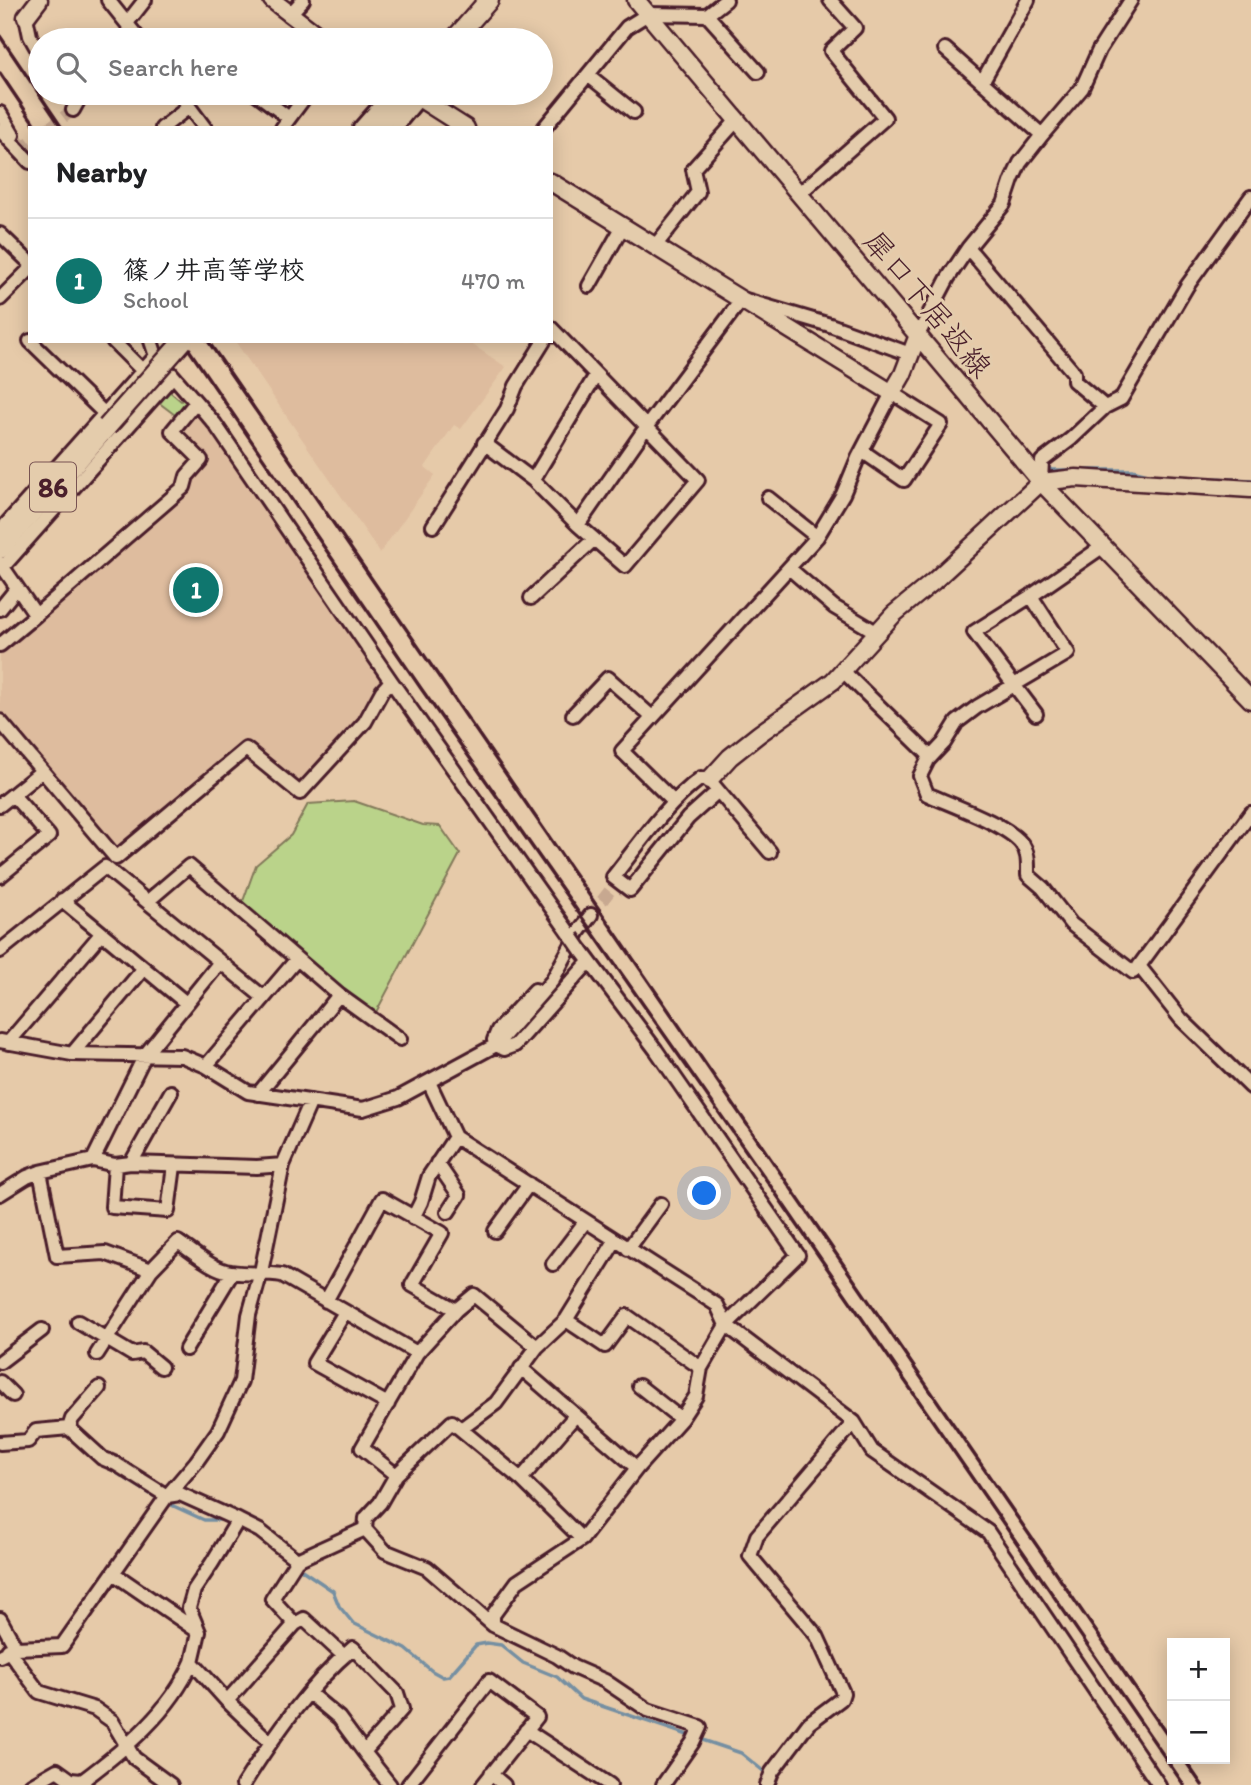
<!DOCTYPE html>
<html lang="en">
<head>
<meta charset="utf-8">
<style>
	body { margin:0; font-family:Itim,"Klee One",sans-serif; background:#f6f6f6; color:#202124 }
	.controls { position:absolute; right:21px; bottom:21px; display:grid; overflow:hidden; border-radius:0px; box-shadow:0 4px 18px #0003 }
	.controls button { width:63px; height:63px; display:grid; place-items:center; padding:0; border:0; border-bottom:2px solid #e0e0e0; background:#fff; color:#202124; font:35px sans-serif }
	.you { position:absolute; left:705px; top:1194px; width:24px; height:24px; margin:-18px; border:5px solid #fff; border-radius:50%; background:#1a73e8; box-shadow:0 0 0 10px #1a73e833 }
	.badge { display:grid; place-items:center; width:46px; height:46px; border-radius:50%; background:#0f766e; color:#fff; font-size:23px; font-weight:700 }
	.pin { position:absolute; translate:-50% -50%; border:4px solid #fff; box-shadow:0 2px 7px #0006 }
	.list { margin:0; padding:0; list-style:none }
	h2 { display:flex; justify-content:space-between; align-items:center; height:91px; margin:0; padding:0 28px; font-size:30px }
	h2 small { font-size:23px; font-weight:400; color:#757577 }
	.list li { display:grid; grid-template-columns:46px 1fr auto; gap:21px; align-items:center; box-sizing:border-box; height:126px; padding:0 28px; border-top:2px solid #e0e0e0 }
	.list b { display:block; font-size:26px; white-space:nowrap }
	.list p { margin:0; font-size:23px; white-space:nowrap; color:#757577 }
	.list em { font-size:23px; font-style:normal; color:#757577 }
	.icon { flex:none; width:38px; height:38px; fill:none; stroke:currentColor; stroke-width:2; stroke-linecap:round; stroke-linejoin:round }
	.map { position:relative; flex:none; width:1251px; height:1785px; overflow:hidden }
	.search { position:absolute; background:#fff; box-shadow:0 4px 18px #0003; left:28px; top:28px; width:525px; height:77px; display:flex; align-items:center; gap:18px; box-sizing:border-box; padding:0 24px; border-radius:38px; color:#757577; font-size:26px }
	.panel { position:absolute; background:#fff; box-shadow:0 4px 18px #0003; left:28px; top:126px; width:525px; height:217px; border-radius:0px }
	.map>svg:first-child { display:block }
	.built { fill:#debc9e }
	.green { fill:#bad38a; stroke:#82795a; stroke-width:2 }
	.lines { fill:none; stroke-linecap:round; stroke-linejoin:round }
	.stream { stroke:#748fa2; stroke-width:3.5 }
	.street-tunnel { stroke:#c7a890; stroke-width:12; stroke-dasharray:12 6; stroke-linecap:butt }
	.street-casing { stroke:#4a1f2b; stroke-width:18 }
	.secondary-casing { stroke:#4a1f2b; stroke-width:21 }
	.primary-casing { stroke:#4a1f2b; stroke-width:23 }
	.street { stroke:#e4ccac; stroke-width:12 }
	.secondary { stroke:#e4ccac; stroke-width:16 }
	.primary { stroke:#e4ccac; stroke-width:18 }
	.rail { stroke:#4a1f2b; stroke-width:3.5 }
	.street-bridge-casing { stroke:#4a1f2b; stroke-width:18; stroke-linecap:butt }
	.primary-bridge-casing { stroke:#4a1f2b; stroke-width:23; stroke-linecap:butt }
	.street-bridge { stroke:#e4ccac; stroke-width:12 }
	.primary-bridge { stroke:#e4ccac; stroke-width:18 }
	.labels { text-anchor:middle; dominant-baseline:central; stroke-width:6; stroke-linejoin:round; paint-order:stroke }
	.shield { fill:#e4ccac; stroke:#785352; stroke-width:2 }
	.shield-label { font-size:28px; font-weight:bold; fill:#4a1f2b }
	.street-label { font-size:30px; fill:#4a1f2b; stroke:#e4ccac }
</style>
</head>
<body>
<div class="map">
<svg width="1251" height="1785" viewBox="0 0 1251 1785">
	<rect width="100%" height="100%" fill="#e6caa9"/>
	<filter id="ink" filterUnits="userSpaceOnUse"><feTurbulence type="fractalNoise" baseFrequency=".0143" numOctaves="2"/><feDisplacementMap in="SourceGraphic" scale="14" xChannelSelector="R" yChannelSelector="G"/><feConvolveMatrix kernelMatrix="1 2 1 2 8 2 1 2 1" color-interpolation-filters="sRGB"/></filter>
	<g filter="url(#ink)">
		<!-- built -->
		<path class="built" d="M235,341H467L506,367L461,429L454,425L425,467L435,475L380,553Z
			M197,413L203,416L382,679V684L363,720L299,788L246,743L114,852L0,713V650L205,460L180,436V429L184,422Z"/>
		<!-- green -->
		<path class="green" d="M168,390L181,401L186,396L190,405L179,418L158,402Z
			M354,801L423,825L440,826L460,854L374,1016L242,904L256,865L291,835L308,804Z"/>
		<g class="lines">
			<!-- stream -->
			<path class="stream" d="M1046,468L1052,470H1132L1152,475L1251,480
				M104,1465L160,1500
				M167,1503L204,1520H222L232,1524
				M299,1568L333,1591L339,1606L353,1623L406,1649L432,1671L443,1677L449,1676L476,1645L487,1643L501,1645L523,1663L557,1677L581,1699L741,1753L767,1774"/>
			<!-- street-tunnel -->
			<path class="street-tunnel" d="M49,128L73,110
				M13,135L23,147L30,142
				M591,915L622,875"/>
			<defs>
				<path id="street" d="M108,0L140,40
					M289,15L303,0
					M707,15L758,72
					M26,17L30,36L40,54
					M127,23L145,0
					M588,75L634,112
					M982,82L1028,0
					M179,93L205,128
					M256,93L289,118
					M73,110L78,101L74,93
					M0,113L13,135
					M162,128L189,107
					M282,128L308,93
					M360,128L391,93
					M395,128L420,98
					M544,128L627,27L648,14L707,15L726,0
					M0,130L30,162
					M1042,135L1082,88L1099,50L1131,0
					M800,193L885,118L831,51L855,28L830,0
					M0,234L30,263
					M655,246L698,192L693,169L738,119
					M968,248L1074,373V381L1105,407
					M589,286L623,226
					M0,299L30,269
					M551,328L698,480L625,566L578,525L647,426L742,299L830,325L910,354
					M918,335L948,278L968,248L1004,204L1012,180L1020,163L1042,135L945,49
					M30,341L105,414
					M113,341L143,371
					M151,341L156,356L215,424L391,681L572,937
					M484,443L533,480L578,525
					M533,480L596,375
					M1041,482L1042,461L1071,439L1105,407L1121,399L1187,286L1251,197
					M768,498L817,537
					M433,526L507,409L516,386L544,341
					M0,531L156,356
					M0,563L36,615L0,645
					M3,567L173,376
					M790,569L834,607L876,632
					M1031,596L1068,653L977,707L957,722L944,743L928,760L920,776L927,794C951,805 1006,824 1021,843C1029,852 1028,864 1028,875L1043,888L1071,924L1133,972
					M531,598L593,540
					M0,609L17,588
					M36,615L184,487L187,476L201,460L172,431L196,402
					M843,671L931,757
					M1036,714L974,632L1031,596L1102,547
					M573,715L608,678L652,717
					M0,721L116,858L246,749L300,793L365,722L382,691L391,681
					M718,791L688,818L630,890L613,877C640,843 666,804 701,778L709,780L770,852
					M674,802L622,751L817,537L843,494L858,458L892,393L941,424L904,480L862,451
					M0,805L42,771
					M1251,813L1139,966L1181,1019L1251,1087
					M0,876L49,836L13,795
					M62,900L186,1003
					M148,901L189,866L339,995L400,1039
					M0,951L105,867L263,997
					M535,990L498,1030L494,1040L496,1045L504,1049L515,1045L589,962
					M0,1041L72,1054L182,1056L206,1066L248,1092L363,1109L398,1098L496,1045L552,981L579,931L591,915
					M8,1043L101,934
					M72,1054L144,968
					M206,1066L297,959
					M429,1082L455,1137L717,1305L726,1325L854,1422L872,1451L988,1532L1159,1785
					M258,1094L339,995
					M93,1160L145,1055L220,962
					M131,1163L171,1092
					M437,1163L459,1195L448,1212
					M115,1165L112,1207L168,1211L174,1166
					M40,1172L57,1256L105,1253L151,1270
					M0,1194L27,1177L40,1172L93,1160L115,1165L131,1163L257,1167L283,1165
					M413,1218L421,1202L429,1176L455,1137
					M495,1231L529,1184
					M628,1249L661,1204
					M553,1264L585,1222
					M326,1301L382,1199L442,1233L412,1285L456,1310
					M345,1312L314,1363L388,1404
					M566,1320L605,1346L627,1316L701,1368
					M78,1322L132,1354L143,1352L161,1367
					M186,1349L232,1273
					M97,1354L151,1270L178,1242C193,1252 213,1270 231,1272C248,1275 265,1272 282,1275L417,1353L456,1310L474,1295L537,1347
					M0,1362L42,1330
					M521,1368L637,1468
					M0,1382L13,1395
					M639,1386L681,1419
					M69,1428L72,1419L99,1388
					M461,1429L496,1403L537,1347L566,1320L615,1241
					M0,1443L28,1441L36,1431L69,1428L102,1458L116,1464L167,1496L196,1462L218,1431L241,1381L249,1315L261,1272L283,1165L311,1101
					M396,1475L362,1448L417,1353
					M521,1479L574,1417
					M365,1529L385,1551L427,1568L493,1625L557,1656L573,1667L605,1681L648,1710L700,1727L693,1742L663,1785
					M365,1529L366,1518L380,1503L396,1475L452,1422L521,1479L582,1539
					M113,1573L199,1632
					M0,1619L16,1648
					M295,1624L272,1599L297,1560L365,1529
					M493,1625V1615L517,1582L582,1539L637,1468L681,1419L696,1396L701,1368L726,1325L798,1255L656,1050L581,950
					M8,1650L39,1692L95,1709L112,1721L134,1758L171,1785
					M0,1656L16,1648L62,1646L167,1496L180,1494L238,1520L260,1531L297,1560
					M192,1662L199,1632L189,1608L194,1590L212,1563L238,1520
					M309,1693L339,1718L364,1752
					M526,1730L610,1785
					M270,1742L227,1701L295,1624L304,1619L344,1656
					M491,1774L504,1785
					M82,1781C125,1749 170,1712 192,1662L227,1701
					M31,1785L57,1770L71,1780L82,1781L85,1785
					M243,1785C274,1736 308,1686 353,1648L397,1693L402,1709L364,1752L390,1785
					M408,1785L489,1681L537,1717L483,1785
					M767,1785L772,1772L809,1723L841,1699L843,1693L817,1636L750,1556L757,1536L854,1422"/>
				<path id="secondary" d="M272,0L324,40
					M636,0L1041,482L1076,478L1251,489
					M26,17L39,0
					M411,93L466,128
					M551,182L892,393L903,374L918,335
					M709,780L730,757L759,734L833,681L894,614L934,581L1041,482L1251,700"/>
				<path id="primary" d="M454,40L489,0
					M376,128L407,93
					M0,549L107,427"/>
			</defs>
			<!-- street casing -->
			<use href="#street" class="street-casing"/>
			<!-- secondary casing -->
			<use href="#secondary" class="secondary-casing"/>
			<!-- primary casing -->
			<use href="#primary" class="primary-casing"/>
			<!-- street -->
			<use href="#street" class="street"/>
			<!-- secondary -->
			<use href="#secondary" class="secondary"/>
			<!-- primary -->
			<use href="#primary" class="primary"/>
			<!-- rail -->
			<path class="rail" d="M0,36L62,128
				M0,73L37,128
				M183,341L420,687L765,1178L1184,1785
				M208,341L1172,1742
				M1184,1759L1202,1785"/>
			<defs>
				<path id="street-bridge" d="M572,937L581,950"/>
				<path id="primary-bridge" d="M107,427L183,341"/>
			</defs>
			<!-- street-bridge casing -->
			<use href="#street-bridge" class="street-bridge-casing"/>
			<!-- primary-bridge casing -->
			<use href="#primary-bridge" class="primary-bridge-casing"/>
			<!-- street-bridge -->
			<use href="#street-bridge" class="street-bridge"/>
			<!-- primary-bridge -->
			<use href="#primary-bridge" class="primary-bridge"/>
		</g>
	</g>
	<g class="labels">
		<!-- shield labels -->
		<rect class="shield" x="30" y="462.5" width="46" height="49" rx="5"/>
		<g class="shield-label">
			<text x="53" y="487">86</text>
		</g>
		<!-- street labels -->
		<g class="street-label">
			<text transform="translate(928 304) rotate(50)">犀口下居返線</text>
		</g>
	</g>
</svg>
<div class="controls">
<button>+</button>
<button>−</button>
</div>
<div class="you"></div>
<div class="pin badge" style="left:196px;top:590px">1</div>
<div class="search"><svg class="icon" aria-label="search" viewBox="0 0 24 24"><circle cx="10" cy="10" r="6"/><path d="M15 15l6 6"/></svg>Search here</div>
<section class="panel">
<h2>Nearby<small></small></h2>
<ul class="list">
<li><span class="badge">1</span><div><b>篠ノ井高等学校</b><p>School</p></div><em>470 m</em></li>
</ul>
</section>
</div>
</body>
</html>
